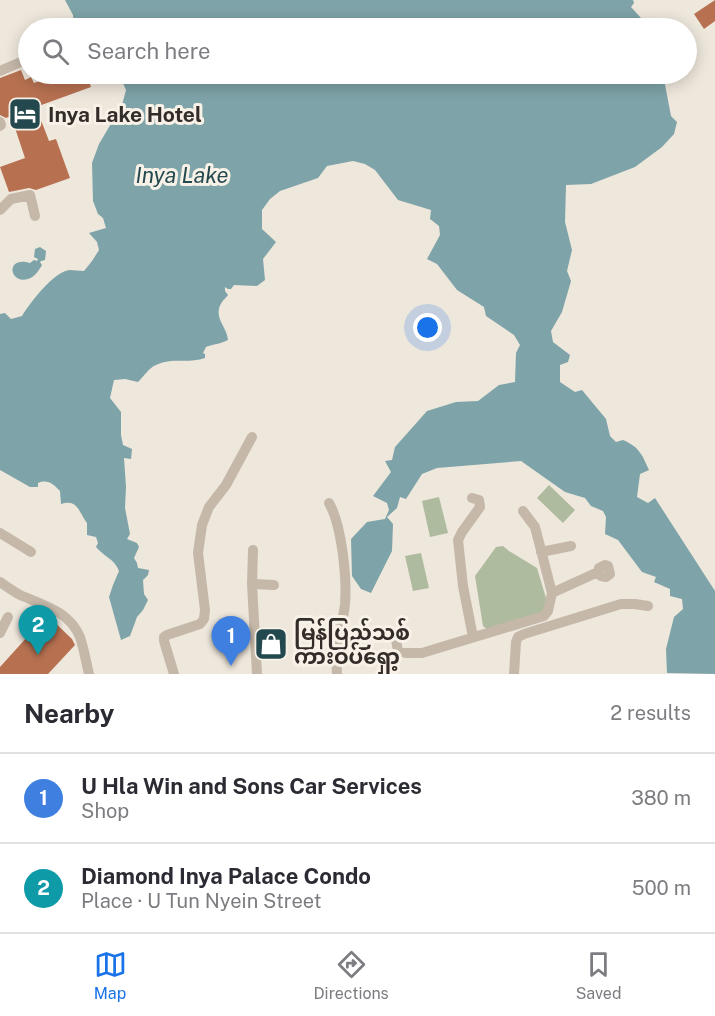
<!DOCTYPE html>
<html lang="en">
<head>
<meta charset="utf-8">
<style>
	body { margin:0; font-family:"Public Sans","Noto Sans Myanmar",sans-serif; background:#f7f7f7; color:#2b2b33 }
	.you { position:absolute; left:428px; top:328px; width:21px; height:21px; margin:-15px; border:4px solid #fff; border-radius:50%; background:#1a73e8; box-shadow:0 0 0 9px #1a73e833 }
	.badge { display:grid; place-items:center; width:39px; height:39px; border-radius:50%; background:#1a73e8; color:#fff; font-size:20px; font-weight:700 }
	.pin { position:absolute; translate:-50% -50px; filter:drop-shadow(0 2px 3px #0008) }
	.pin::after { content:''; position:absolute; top:32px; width:21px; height:18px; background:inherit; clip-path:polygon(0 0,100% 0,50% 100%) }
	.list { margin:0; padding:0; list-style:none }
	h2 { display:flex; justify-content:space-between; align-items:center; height:78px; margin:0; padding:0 24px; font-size:26px }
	h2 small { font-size:20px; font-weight:400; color:#7c7c81 }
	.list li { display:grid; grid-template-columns:39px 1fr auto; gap:18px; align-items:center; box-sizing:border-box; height:90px; padding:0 24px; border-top:2px solid #e1e1e2 }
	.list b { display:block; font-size:22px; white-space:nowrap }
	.list p { margin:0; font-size:20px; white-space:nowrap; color:#7c7c81 }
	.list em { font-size:20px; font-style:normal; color:#7c7c81 }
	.icon { flex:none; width:33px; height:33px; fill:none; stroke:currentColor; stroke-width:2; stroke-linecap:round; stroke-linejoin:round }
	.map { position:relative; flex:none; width:715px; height:674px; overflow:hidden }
	.search { position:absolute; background:#fff; box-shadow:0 3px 15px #0003; left:18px; right:18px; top:18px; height:66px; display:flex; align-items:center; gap:15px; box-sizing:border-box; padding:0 21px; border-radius:33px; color:#7c7c81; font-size:22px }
	.sheet { height:258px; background:#fff }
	nav { display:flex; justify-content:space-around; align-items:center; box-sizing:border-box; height:84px; border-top:2px solid #e1e1e2; background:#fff; font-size:16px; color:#7c7c81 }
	nav a { display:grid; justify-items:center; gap:3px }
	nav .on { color:#1a73e8 }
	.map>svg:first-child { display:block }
	.green { fill:#afbb9e }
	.water { fill:#7ea3a8 }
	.building { fill:#b77151 }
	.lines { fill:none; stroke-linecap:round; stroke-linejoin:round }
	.minor { stroke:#c5b8a9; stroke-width:10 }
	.labels { text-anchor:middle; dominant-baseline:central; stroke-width:6; stroke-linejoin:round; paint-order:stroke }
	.poi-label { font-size:21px; font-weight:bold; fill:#332c28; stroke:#f7f1e7; text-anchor:start }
	.water-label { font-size:22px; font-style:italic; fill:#23494f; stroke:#f7f1e7 }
</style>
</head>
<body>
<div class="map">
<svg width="715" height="674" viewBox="0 0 715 674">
	<rect width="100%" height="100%" fill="#eee7dc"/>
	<!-- green -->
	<path class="green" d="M549,485L575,510L563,523L537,498Z
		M439,497L448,533L430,537L422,501Z
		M503,546L509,551L537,568L546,598L545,612L488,630L483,626L475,576L496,547Z
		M421,553L429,588L413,591L405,556Z"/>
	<!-- water -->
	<path class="water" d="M65,0H633L634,3L631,7L641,18L640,28H81L74,25L73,15Z
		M121,74H663L671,116L677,122L674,134L662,147L635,167L591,184L566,185L565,222L572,250L567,271L571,281L562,312L551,331L553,342L570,355L568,362L560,365V382L575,392L582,390L606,419L610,436L616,442L623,440C639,447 642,454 649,470L640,474L637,497L648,503L655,498L715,591V674L667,673L666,649L674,617L683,609L682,599L670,596V589L654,582L656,577L642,572L618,540L605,534L606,517L603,511L591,506L585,498L565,492L521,461L437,468L422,474L406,499L400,497L397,508L387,517L393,524L392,551L371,593L361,589L352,576L351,539L367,522L385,519L389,510L387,503L373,496L391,472L385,461L392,460L395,447L427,411L456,402L478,401L499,385L515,382L516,353L520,345L514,335L486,316L484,307L457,290L437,264L427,259L440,235L439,226L430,219L431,210L398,200L375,170L365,164L353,161L327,166L318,178L280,191L270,199L262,210V229L276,242L263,259L265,280L257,286L234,285L231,289H228L225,287V291L228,295C226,298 223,300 222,302C212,317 227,326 228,340C221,344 213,344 206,347L203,353L205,354V358C189,364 171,357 156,365C149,368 144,376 138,382L125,379L114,380L110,398L121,412V435L123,445L132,449L131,459L124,458L126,487L125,508L130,534L127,539L137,543L139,547L134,558L137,563L138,568L149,570L148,575L143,580L144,594L148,600L143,610L137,617L130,636L121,640L109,597L113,585L119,571C115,559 103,556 96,547L98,543L96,537L87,535V523C79,513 78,498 61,504L60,491C53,484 48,479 38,483V487H30L0,470V314L5,313L11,319L22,316C30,303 54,271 70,270C74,270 79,271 84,271L92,261L99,250L97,242L89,233L106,228L103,218L98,214L93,201L92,163L99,144L122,105L126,90L122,81Z
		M40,247L46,251L45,260L41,261L40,262L42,265C39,270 35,277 28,279C9,285 5,255 30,263L34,260L37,261L38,259L34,257L35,249Z"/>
	<!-- building -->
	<path class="building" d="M715,0V21L704,29L694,14Z
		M21,70L25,80L31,77L34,83L58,74H90L91,78L89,81L91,87L36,107L49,141L56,139L70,178L36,190L29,188L9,192L0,167L25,158L11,116L6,118L0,115V78Z
		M47,615L72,639L75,645L48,674H0V667Z"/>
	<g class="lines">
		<!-- minor -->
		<path class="minor" d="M0,71L28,59
			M0,122L1,125L0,126
			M0,210L11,199L30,195L35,216
			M472,498L479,500L480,507L462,532L458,540L463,586L473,637
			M329,503C342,526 347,578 345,604C342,629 335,648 337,674
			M0,533L31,552
			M253,550L252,584L257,674
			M541,552L571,546
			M0,582C6,586 13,591 20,595C43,605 69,611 80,637C84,649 86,662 89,674
			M252,584L274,585
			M552,593L598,572L599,568L605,565L608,566L610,574L606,577L601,576L598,572
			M0,633L8,617
			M395,634L398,651L406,653H422L544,616L548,611L552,593L535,527L523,511
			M174,674L164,641V637L167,635L200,624L204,619L205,610L198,553L202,525L209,507L226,485L252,437
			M514,674L516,642L518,637L524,634L621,604H635L648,606"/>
	</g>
	<!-- icons -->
	<defs>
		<symbol id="hotel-square" viewBox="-11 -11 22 22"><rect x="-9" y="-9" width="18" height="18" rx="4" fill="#23494f" stroke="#f7f1e7"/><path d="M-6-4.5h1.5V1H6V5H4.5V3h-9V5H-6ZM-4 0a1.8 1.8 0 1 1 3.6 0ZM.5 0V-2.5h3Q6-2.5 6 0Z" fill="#fff"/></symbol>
		<symbol id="shop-square" viewBox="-11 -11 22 22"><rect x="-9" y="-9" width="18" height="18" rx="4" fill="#23494f" stroke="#f7f1e7"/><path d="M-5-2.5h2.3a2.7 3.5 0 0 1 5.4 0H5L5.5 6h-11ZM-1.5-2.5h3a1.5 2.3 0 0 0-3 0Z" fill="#fff"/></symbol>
	</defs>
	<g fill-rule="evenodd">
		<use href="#hotel-square" x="6" y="95" width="38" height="38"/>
		<use href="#shop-square" x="252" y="625" width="38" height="38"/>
	</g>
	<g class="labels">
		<!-- poi labels -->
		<g class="poi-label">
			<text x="48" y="114">Inya Lake Hotel</text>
			<text x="294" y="632">မြန်ပြည်သစ်<tspan x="294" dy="24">ကားဝပ်ရှော့</tspan></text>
		</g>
		<!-- water labels -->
		<g class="water-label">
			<text x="182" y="175">Inya Lake</text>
		</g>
	</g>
</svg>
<div class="you"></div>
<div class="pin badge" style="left:231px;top:666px;background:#3f7fe0">1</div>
<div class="pin badge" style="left:38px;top:655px;background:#0f9aa8">2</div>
<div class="search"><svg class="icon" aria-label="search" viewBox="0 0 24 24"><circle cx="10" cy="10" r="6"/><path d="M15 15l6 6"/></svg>Search here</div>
</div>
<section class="sheet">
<h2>Nearby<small>2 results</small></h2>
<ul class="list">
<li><span class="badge" style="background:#3f7fe0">1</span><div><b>U Hla Win and Sons Car Services</b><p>Shop</p></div><em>380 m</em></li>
<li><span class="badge" style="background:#0f9aa8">2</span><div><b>Diamond Inya Palace Condo</b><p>Place · U Tun Nyein Street</p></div><em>500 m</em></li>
</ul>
</section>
<nav>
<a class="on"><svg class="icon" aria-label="map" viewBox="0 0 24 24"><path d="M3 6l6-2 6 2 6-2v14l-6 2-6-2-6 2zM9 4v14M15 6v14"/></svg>Map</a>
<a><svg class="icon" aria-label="directions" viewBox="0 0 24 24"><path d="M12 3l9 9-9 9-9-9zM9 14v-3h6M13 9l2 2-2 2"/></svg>Directions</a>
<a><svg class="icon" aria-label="saved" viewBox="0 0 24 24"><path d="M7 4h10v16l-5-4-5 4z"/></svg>Saved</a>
</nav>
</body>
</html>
